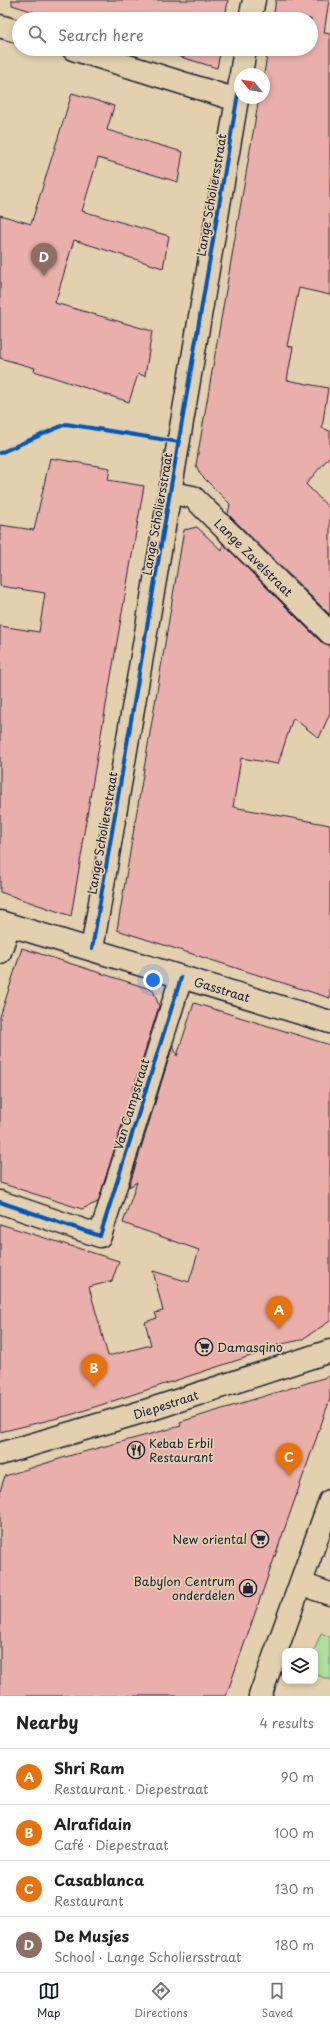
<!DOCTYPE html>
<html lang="en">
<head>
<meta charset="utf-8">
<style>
	body { margin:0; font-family:"Playpen Sans",sans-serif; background:#f6f6f6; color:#222 }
	.controls { position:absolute; right:12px; bottom:12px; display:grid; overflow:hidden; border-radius:8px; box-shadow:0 2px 6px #0003 }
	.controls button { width:36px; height:36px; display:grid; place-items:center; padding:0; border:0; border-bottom:1px solid #e0e0e0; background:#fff; color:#222; font:20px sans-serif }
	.compass { position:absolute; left:234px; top:68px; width:36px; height:36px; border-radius:50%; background:#fff; box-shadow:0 2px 6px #0003; rotate:300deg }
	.you { position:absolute; left:153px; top:980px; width:14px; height:14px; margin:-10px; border:3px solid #fff; border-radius:50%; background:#1a73e8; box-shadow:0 0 0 6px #1a73e833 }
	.badge { display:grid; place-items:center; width:26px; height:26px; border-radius:50%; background:#111827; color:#fff; font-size:13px; font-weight:700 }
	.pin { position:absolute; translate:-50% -33px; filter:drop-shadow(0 1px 2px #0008) }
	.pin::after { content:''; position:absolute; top:21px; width:14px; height:12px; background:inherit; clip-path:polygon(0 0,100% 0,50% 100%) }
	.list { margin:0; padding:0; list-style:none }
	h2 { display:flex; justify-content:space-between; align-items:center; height:52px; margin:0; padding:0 16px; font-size:17px }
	h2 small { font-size:13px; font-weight:400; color:#767676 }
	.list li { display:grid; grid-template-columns:26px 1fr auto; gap:12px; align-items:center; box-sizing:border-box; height:56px; padding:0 16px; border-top:1px solid #e0e0e0 }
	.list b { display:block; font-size:15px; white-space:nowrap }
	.list p { margin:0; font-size:13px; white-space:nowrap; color:#767676 }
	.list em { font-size:13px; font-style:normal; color:#767676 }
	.icon { flex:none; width:22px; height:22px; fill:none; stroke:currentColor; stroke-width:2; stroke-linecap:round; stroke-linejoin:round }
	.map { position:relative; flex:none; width:330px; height:1696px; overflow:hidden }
	.search { position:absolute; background:#fff; box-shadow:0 2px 6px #0003; left:12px; right:12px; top:12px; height:44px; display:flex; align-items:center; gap:10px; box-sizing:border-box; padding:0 14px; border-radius:22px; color:#767676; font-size:15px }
	.sheet { height:276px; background:#fff }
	nav { display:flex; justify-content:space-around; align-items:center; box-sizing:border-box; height:56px; border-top:1px solid #e0e0e0; background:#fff; font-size:11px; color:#767676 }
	nav a { display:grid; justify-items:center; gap:2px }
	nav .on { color:#111827 }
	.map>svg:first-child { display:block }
	.green { fill:#aedf9f; stroke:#68806d }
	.building { fill:#eaafaa; stroke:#22223b }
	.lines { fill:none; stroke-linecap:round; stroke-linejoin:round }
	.street-casing { stroke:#22223b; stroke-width:25 }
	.street { stroke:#e2d0ae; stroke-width:22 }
	.cycleway-casing { stroke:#e2d0ae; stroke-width:6 }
	.cycleway { stroke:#0057b8; stroke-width:4 }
	.labels { text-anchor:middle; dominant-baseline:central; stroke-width:3.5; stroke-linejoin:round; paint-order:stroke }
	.street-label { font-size:12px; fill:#22223b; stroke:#e2d0ae }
	.poi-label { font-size:12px; fill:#22223b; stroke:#e2d0ae; text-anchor:start }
</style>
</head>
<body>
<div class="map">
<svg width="330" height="1696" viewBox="0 0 330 1696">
	<rect width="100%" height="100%" fill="#e2d0ae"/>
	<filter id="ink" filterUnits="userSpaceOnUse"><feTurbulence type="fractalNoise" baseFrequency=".025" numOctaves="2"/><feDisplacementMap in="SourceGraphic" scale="8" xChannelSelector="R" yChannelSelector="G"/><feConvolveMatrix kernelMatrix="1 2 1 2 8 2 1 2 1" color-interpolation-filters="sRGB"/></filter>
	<g filter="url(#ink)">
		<!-- green -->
		<path class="green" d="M321,1633L330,1637V1680L315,1674L314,1651Z"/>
		<!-- building -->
		<path class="building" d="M12,0H228L225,19H57L12,5Z
			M276,0H329L324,33L330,34V295L299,288L287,346L293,347L287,380L328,388L322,428L330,431V456L306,484L330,509V615L228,514L230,504L200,474L196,465L259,98H264V74L268,49H311V19H273Z
			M155,49H221L217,68Z
			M72,93L114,106L107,130L183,152L178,182L98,158L82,211L169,236L163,268L74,240L55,303L152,331L145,376L138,374L129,402L34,371L35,368L0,358V215L31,224Z
			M50,458L110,468L108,480L144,486L82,844L83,845L71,916L0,892V626L39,632L45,593L0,586V525L34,530Z
			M197,527L222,551L223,544L321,642L330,645V713L319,738L293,718L278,764L241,758L233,807L330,825V998L117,930L184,530Z
			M22,948L153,990L159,1006L98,1202L82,1209L0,1183V1017Z
			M194,1003L330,1045V1321L301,1340L277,1345L278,1347L70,1415L0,1432V1224L119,1261L112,1281L89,1287L108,1356L151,1345L145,1322L157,1318L155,1313L163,1311L153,1271L189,1282L199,1250L123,1223L137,1182L129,1187L173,1045L177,1056Z
			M330,1376V1399L226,1696H0V1491L5,1476L72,1455L181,1426L180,1422Z"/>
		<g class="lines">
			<defs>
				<g id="street">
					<path d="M250,19L254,0"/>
					<path d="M0,26L19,32"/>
					<path d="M73,49L237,100"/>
					<path d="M241,74L245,49"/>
					<path id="s1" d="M171,493L193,497L330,633"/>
					<path id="s2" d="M0,922L330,1022"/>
					<path d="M92,949L240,82"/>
					<path d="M0,952L9,925"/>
					<path d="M0,1202L100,1236L181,978"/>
					<path id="s3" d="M0,1454L155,1408L330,1351"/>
					<path d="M301,1584L330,1594"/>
					<path d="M260,1696L330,1501"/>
				</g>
			</defs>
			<!-- street casing -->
			<use href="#street" class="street-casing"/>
			<!-- street -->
			<use href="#street" class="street"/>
			<defs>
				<path id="cycleway" d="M0,453L66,424L179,442
					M92,949L240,82
					M0,1202L100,1236L181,978"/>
			</defs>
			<!-- cycleway casing -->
			<use href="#cycleway" class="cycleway-casing"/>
			<!-- cycleway -->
			<use href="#cycleway" class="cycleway"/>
		</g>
	</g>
	<!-- icons -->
	<defs>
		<symbol id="supermarket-ring" viewBox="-11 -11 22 22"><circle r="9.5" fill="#e2d0ae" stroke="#22223b" stroke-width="1.5"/><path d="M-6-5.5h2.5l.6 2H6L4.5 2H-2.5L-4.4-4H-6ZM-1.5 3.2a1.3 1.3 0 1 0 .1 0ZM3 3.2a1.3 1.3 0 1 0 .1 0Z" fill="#22223b"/></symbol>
		<symbol id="restaurant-ring" viewBox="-11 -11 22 22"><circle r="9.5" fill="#e2d0ae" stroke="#22223b" stroke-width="1.5"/><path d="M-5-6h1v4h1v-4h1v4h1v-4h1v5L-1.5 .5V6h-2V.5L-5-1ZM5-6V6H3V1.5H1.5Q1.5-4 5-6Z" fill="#22223b"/></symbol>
		<symbol id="shop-ring" viewBox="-11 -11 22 22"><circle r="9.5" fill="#e2d0ae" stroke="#22223b" stroke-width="1.5"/><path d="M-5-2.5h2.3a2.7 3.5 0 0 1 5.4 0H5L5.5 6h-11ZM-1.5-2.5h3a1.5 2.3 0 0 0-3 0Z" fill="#22223b"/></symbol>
	</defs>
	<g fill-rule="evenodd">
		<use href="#supermarket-ring" x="194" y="1337" width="20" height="20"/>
		<use href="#restaurant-ring" x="126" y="1440" width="20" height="20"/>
		<use href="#supermarket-ring" x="250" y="1529" width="20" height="20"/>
		<use href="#shop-ring" x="238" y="1578" width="20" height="20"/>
	</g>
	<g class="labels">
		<!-- street labels -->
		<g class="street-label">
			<text transform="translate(211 195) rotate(-80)">Lange Scholiersstraat</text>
			<text transform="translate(157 514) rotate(-80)">Lange Scholiersstraat</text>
			<text stroke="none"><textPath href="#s1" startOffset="108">Lange Zavelstraat</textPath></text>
			<text transform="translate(102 833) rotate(-80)">Lange Scholiersstraat</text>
			<text stroke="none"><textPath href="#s2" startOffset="232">Gasstraat</textPath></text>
			<text transform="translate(131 1104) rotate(-73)">Van Campstraat</text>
			<text stroke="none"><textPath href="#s3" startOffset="173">Diepestraat</textPath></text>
		</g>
		<!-- poi labels -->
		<g class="poi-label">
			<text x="217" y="1347">Damasqino</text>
			<text x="149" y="1443">Kebab Erbil<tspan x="149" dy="14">Restaurant</tspan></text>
			<text x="247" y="1539" text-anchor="end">New oriental</text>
			<text x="235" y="1581" text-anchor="end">Babylon Centrum<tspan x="235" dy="14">onderdelen</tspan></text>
		</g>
	</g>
</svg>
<div class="controls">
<button><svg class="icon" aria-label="layers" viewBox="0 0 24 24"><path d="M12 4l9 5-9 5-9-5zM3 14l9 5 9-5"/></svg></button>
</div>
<svg class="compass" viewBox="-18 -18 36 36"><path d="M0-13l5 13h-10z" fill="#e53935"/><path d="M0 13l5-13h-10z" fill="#767676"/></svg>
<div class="you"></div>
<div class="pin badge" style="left:279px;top:1329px;background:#e8710a">A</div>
<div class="pin badge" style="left:94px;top:1387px;background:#e8710a">B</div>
<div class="pin badge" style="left:289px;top:1476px;background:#e8710a">C</div>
<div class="pin badge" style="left:44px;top:276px;background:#8d6e63">D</div>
<div class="search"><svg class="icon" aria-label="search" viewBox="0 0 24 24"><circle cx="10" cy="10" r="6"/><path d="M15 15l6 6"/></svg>Search here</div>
</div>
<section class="sheet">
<h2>Nearby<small>4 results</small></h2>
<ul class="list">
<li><span class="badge" style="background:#e8710a">A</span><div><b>Shri Ram</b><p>Restaurant · Diepestraat</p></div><em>90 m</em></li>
<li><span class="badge" style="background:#e8710a">B</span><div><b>Alrafidain</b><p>Café · Diepestraat</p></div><em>100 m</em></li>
<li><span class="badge" style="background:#e8710a">C</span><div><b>Casablanca</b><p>Restaurant</p></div><em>130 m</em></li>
<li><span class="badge" style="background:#8d6e63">D</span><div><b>De Musjes</b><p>School · Lange Scholiersstraat</p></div><em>180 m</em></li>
</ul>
</section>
<nav>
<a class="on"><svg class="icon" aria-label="map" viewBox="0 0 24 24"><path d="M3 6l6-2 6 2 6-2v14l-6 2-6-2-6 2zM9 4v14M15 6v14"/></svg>Map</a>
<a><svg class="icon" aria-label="directions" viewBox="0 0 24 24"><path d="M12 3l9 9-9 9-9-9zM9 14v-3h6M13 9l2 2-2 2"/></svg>Directions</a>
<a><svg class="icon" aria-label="saved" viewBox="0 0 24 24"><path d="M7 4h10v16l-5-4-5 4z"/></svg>Saved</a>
</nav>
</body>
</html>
